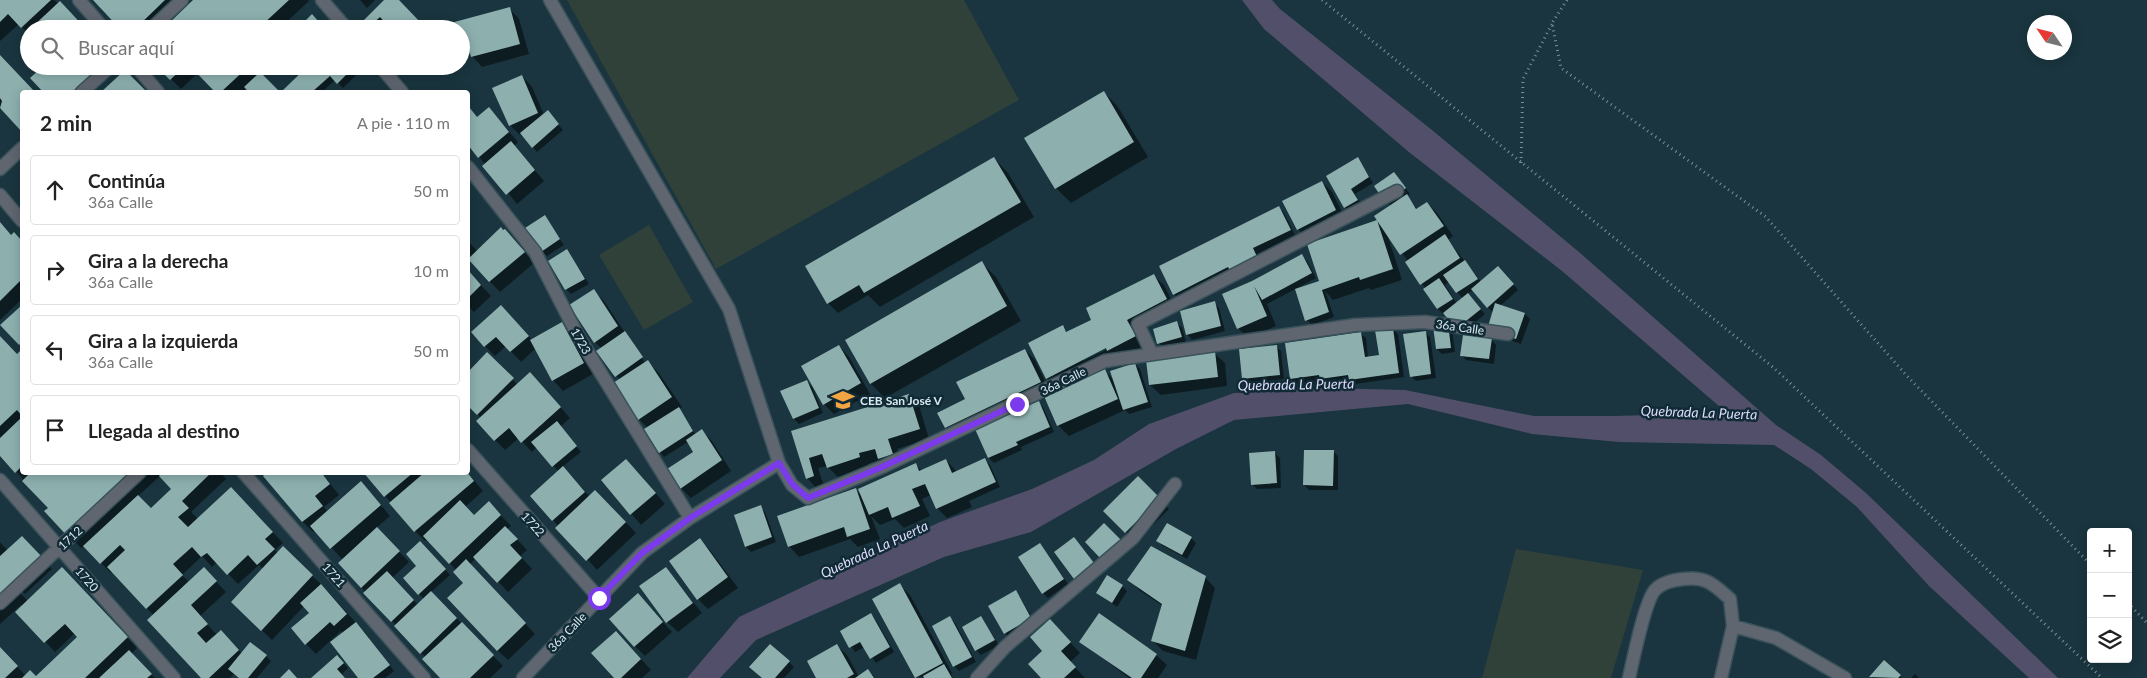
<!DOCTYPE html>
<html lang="es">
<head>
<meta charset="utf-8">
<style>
	body { margin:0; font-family:Lato,sans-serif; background:#f2f2f2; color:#222 }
	.controls { position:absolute; right:15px; bottom:15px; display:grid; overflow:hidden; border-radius:5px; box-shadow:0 2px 12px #0003 }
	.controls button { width:45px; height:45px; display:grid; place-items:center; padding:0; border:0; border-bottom:1px solid #e0e0e0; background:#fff; color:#222; font:25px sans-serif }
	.compass { position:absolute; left:2027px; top:15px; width:45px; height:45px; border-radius:50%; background:#fff; box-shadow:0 2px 12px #0003; rotate:305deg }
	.stop { position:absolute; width:15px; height:15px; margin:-11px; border:4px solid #7c3aed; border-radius:50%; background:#fff }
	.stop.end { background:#7c3aed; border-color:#fff; box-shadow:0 1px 5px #0008 }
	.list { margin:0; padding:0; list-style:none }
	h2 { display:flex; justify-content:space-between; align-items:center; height:65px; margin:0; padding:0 20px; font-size:21px }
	h2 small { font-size:16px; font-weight:400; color:#767676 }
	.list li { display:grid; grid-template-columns:32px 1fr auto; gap:15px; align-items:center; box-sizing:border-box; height:70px; margin:0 10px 10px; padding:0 10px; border:1px solid #e0e0e0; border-radius:5px }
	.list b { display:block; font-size:19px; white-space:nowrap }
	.list p { margin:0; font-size:16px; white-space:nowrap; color:#767676 }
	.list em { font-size:16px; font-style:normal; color:#767676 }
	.icon { flex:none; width:28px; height:28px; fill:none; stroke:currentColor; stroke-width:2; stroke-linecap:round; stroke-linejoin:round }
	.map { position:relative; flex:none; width:2147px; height:678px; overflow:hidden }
	.search { position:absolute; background:#fff; box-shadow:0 2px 12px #0003; left:20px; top:20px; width:450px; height:55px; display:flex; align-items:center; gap:12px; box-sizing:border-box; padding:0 18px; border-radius:28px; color:#767676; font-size:19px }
	.panel { position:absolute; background:#fff; box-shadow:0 2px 12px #0003; left:20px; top:90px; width:450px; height:385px; border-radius:5px }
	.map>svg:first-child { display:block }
	.green { fill:#2f4138 }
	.water { fill:#514f6a }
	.shadow { fill:#0007; fill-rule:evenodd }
	.building { fill:#8db0af }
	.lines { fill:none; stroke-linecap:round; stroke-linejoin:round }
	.minor-casing { stroke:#39525b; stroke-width:15 }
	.path { stroke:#7c9099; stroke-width:3; stroke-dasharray:1 4; stroke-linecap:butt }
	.minor { stroke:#5f666f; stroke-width:12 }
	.route { stroke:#7c3aed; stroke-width:6 }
	.labels { text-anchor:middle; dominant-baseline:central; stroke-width:5; stroke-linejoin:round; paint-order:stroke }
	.street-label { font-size:12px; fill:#dae9f0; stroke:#102b35 }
	.poi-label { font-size:12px; font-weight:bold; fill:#dae9f0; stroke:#102b35; text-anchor:start }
	.water-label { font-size:14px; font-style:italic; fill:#dedcfd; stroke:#102b35 }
</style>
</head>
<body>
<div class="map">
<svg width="2147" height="678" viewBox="0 0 2147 678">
	<rect width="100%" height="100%" fill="#1a353f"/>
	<!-- green -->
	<path class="green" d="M567,0H964L1019,100L716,269Z
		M649,225L693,302L644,330L599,255Z
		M1516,549L1643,570L1611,678H1482Z"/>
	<!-- water -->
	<path class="water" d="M1242,0H1272L1280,9L1432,130L1579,252L1776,425L1821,455L1866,493L2058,678H2029L1929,586L1857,507L1811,469L1774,445L1619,442L1532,434L1408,404L1234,420L1176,449L1031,532L944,557L756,640L720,678H687L739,617L940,522L1032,489L1094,460L1149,424L1234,393L1325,388L1405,390L1534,416H1614L1727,413L1562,271L1410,153L1264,29Z"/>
	<!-- shadow -->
	<path class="shadow" d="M0,0H54L85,29H29V40L28,33L19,24L0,41Z
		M95,0H186L155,29H121Z
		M194,0H308L309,1L279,29H164Z
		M360,0H375L367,8Z
		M386,0H398L425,29H393L391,26L388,29H372L365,21Z
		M509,8L519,19L529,54L482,67L472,56L468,43L461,45V29Z
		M0,56L34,92H22V130L2,108L0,110Z
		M41,66H120L121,67L93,92H45L31,78L43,68Z
		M158,66H274L269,71L267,69L261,74L279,92H251L247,88L242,92H217L198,73L181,89Z
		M310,66H359L362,69L343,88L335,80L322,92H287L285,90Z
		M125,71L146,92H102Z
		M522,76L532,87L544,115L552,117L563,130L537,152L523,134L520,135L510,125Z
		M1104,92L1118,107L1148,157L1071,203L1056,188Z
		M469,109L477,118L489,109L518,142L514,146L544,181L517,204L468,143Z
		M994,158L1008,173L1034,217L880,307L868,295L838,313L828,303Z
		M1358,159L1373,183L1355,194L1362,205L1350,212L1345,207Z
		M1394,174L1410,194L1406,196L1418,210L1427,203L1437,213L1453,236L1448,240L1481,282L1503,272L1518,290L1500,306L1525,314L1530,319L1521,344L1493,334V313L1473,290L1467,294L1485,314L1462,333L1444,313L1443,314L1438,309L1408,261L1387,234L1402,280L1371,290L1369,288L1333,300L1325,291L1334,317L1312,325L1307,320L1321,282L1376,222L1382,227L1391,206L1386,201ZM1449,282L1463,299L1457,304L1445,285Z
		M1322,182L1332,192L1346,220L1308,239L1298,229Z
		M1279,208L1284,213L1295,235L1257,254L1263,266L1184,304L1174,294Z
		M544,217L564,245L547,256L542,251Z
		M0,223L12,236L14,234L22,242V299L0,320Z
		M468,241L477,251L515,241L534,263L500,292L468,259Z
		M567,251L589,284L571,294L566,289Z
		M1302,256L1307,261L1316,278L1267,304L1276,326L1248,338L1238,328L1254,282Z
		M982,263L996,277L1021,321L885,398L871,384L846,340Z
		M468,271L491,296L474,312L468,306Z
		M1153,275L1164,285L1176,310L1137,330L1145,347L1118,360L1111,353L1086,366L1057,389L1047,378L1062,327L1068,333L1093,320ZM1110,345L1112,347L1083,361V358Z
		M593,291L604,301L645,363L648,362L658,372L682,407L679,409L696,435L702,431L712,441L731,471L691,498L681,488L695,452L688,442L664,457L660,452L648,428L639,419L620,380L598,351L602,349L595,342Z
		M1214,303L1219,308L1225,331L1192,340L1187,334Z
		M22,306V347L2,325Z
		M511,317L532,340L561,324L572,334L593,374L563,391L553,380L536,348L521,362L506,346L495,356L485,346Z
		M1177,323L1182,328L1186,342L1164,348L1159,343Z
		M1447,325L1452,330L1455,352L1442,354L1437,349Z
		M1393,329L1398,334L1404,377L1355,384L1351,380L1326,383L1322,380L1296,384L1291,379L1360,333L1366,338L1368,358L1380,356Z
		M1425,332L1430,337L1436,378L1416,381L1411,376Z
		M0,337L17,355L22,350V472H75L78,476L82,472H220L226,479L191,512L198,519L242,499L283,543L275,550L278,553L283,548L323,586L366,634L394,671L385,678H360L331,640L316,654L306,644L311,613L304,606L272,640L233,602L263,569L259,565L238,584L217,562L212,567L202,556L182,575L190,583L204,569L226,592L200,616L217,635L231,641L242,654L266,656L271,661L257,678H240L234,674L230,678H202L154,616L113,572L111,573L84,546L81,548L71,538L50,508L0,454ZM160,476L173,489L152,510L138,496ZM341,631L343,633L334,641L332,639Z
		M1491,339L1496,345L1494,364L1466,360L1461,355Z
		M839,346L849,357L870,394L834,414L824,404Z
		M1276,346L1281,351L1284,379L1248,383L1243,378Z
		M1025,350L1035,360L1051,394L1104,370L1114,381L1135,364L1140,369L1152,407L1129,414L1125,410L1069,436L1058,425L1045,395L1005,415L1006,417L1038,402L1043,407L1054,432L1021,447L1022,450L994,463L989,458L985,426L951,433L946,428L939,413L966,400Z
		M1214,353L1225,363L1227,386L1161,395L1150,385Z
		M487,354L518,385L540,384L570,418L560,427L581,452L562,467L590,497L605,501L636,533L597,570L553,520L559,472L537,447L532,452L519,438L505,450L495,440L481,418L468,404V374Z
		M807,382L812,387L823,413L799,424L794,419L782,392Z
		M909,395L919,405L929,439L897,449L902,465L890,468L881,460L868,464L869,468L838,477L827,466L818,468L824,486L817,489L807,478L793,432Z
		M1333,451L1338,456V490H1309L1304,485Z
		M1275,453L1280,458L1281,488L1257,489L1252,484Z
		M946,460L957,472L985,460L990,465L1000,487L969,501L972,507L947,518L937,508L931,495L922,499L930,516L904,528L895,519L880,525L871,516L880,539L858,547L850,539L799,557L789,546L855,490L861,495L916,465L922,471Z
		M636,470L665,504L641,525L602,480Z
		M321,472L339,495L324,507L328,512L371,493L390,516L376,528L409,562L392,578L418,605L424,599L405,579L418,566L425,547L450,575L431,592L503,666L490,678H442L426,658L339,563L343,560L315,530L313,532L303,522L265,476Z
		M365,472H467L483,491L465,507L475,517L489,503L511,526L507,529L527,550L520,556L532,569L508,592L476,558L470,564L535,634L508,660L497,650L465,583L456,570L428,539L425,541L415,531Z
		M1138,478L1169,509L1136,542L1105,511Z
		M760,507L765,512L776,542L751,552L746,547L735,516Z
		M1191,538L1196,543L1187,559L1163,546L1158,541Z
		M700,540L710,550L738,588L708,609L698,599Z
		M0,542L8,551L32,547L52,569L25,594L14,583L12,585L29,602L72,579L137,648L131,654L155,678H0V649L26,676L36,677L79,637L75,633L55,652L17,612L23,606L21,605L0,624Z
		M1040,544L1068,584L1048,598L1043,593Z
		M666,568L702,613L678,632L667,622Z
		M1205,577L1215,588L1196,660L1163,651L1153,641L1163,606L1139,590L1129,579Z
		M900,585L910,595L952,673L951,674L953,678L916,677Z
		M1122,586L1127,591L1117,607L1098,593Z
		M1015,592L1020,597L1035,623L1010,638L1005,633Z
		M638,595L672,632L645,656L635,646Z
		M871,615L876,620L894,652L876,663L865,647L855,652L842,632Z
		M950,618L955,623L976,662L959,671L954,666L933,626Z
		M981,618L999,645L981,655L976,650Z
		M1060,631L1080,653L1070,662L1085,678H1043L1044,651Z
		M1080,641L1156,655L1167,665L1158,678H1129Z
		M626,643L651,670L642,678H616Z
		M836,645L847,655L859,677L868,670L875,678H818Z
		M337,656L348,668L342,674L345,678H313Z
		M789,662L794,667L784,678H763Z
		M1884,662L1902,678H1872Z
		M1915,674L1919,678H1911Z"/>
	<!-- building -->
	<path class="building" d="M0,0H51L21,28L8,14L0,22Z
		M93,0H165L135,29H120Z
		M193,0H289L261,26L264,29H163Z
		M384,0H399L422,24L417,29H391L380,17L369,27L363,21Z
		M60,1L86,29H30Z
		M510,7L520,44L471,57L464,32H461V29H448L447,24Z
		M312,14L325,29H297Z
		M29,30V55L22,48L29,42L23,36Z
		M0,55L35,92H22V132L0,108L2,101L0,98Z
		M39,66H101L72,92H43L30,78L41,68Z
		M156,66H185L170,80Z
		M190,66H249L221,92H215Z
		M308,66H355L337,84L330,76L312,92H285L283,90Z
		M125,70L147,92H101Z
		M260,72L280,92H249L244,87Z
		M522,75L538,113L509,126L492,88Z
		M1104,91L1134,142L1055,189L1024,138Z
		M469,107L477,117L489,107L509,132L478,158L468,145Z
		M548,110L559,124L532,148L520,133Z
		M511,141L535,170L506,195L482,166Z
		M994,157L1021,202L864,293L859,285L827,304L805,266Z
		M1358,157L1369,177L1351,189L1358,200L1344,208L1326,176Z
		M1394,172L1406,188L1385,202L1374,186Z
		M1322,181L1336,210L1297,230L1282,201Z
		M1407,194L1416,209L1427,202L1444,226L1400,255L1374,216Z
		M1279,206L1291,230L1253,248L1259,261L1232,274L1228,267L1173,295L1159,266Z
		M545,215L560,239L541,252L525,228Z
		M1377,220L1393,269L1360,280L1359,277L1322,290L1329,312L1305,321L1295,289L1319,281L1307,244Z
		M0,222L11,235L14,232L22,241V279L0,301Z
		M501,227L503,230L505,229L525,252L489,282L468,259Z
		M1445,234L1460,258L1420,285L1405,262Z
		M567,249L585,279L565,290L548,261Z
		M1302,254L1312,273L1262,300L1254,286L1267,316L1237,329L1222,294L1252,281Z
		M1465,260L1478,279L1456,293L1443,275Z
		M982,261L1007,306L870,384L845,340Z
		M1498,266L1514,284L1487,308L1471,289Z
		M468,270L481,285L468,298Z
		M1154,274L1167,299L1127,320L1136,336L1107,351L1106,348L1046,379L1028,343L1063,325L1066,332L1091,320L1086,308Z
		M1439,278L1453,299L1437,309L1423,289Z
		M594,289L618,326L594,343L569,305Z
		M1468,293L1481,309L1456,329L1443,313Z
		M1215,301L1221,326L1186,335L1180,311Z
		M1495,303L1525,313L1516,339L1487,330Z
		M22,305V342L19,345L0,325Z
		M501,305L529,336L510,352L496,337L484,347L471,332Z
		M1177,321L1182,337L1157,344L1153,329Z
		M562,322L584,363L552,381L530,340Z
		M1448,323L1451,348L1436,349L1433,326Z
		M1393,328L1399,373L1349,380L1348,375L1320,379L1319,375L1290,379L1285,343L1361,332L1365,357L1379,355L1375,330Z
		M625,331L643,357L615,377L596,351Z
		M1426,331L1431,374L1410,377L1403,334Z
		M1463,335L1492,338L1489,359L1460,356Z
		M0,336L17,354L22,349V416L17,410L0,426Z
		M839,345L861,383L823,405L801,366Z
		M1277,345L1280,375L1242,379L1239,349Z
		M1025,349L1041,382L945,428L937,413L965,399L956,382Z
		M1215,351L1218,377L1149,385L1146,360Z
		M487,352L514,378L477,415L468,406V372Z
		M648,360L672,397L638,420L613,383Z
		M1135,363L1148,402L1123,410L1110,371Z
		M1105,369L1118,399L1057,426L1044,396Z
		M530,372L561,407L521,443L509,428L494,441L476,421Z
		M807,380L819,408L793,419L780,391Z
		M909,394L920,429L888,439L893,454L878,459L875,449L859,453L860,457L827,468L822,454L809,458L814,476L806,479L791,431Z
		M1039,401L1050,427L1016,442L1018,445L988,458L975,429Z
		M679,407L693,431L659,453L644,429Z
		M22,417V466L15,473L0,456V438Z
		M557,421L577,446L552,467L531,442Z
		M702,429L722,460L680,489L667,469L693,452L686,440Z
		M1304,450H1334L1333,486L1303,485Z
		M1275,451L1277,483L1251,485L1249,453Z
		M985,458L996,482L936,509L925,484L912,489L920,506L892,518L888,507L869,515L858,489L916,463L919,471L946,459L952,473Z
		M626,459L656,493L630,515L601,480Z
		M563,466L585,492L552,521L530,496Z
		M31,472H76L78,475L80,472H143L70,539L44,511L48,508L22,481Z
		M162,472H212L182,501L189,508L178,517L188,527L231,487L273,532L265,539L275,549L257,565L248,555L227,575L207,553L201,557L192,547L173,564L183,575L146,609L107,567L125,550L120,545L100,564L83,546L138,495L151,508L171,489L159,476Z
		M267,472H321L330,484L315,496L323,506L302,522L263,476Z
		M363,472H414L384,497Z
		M425,472H467L474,481L414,532L389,503Z
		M1138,476L1160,498L1125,533L1103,511Z
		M361,481L381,505L330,549L310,526Z
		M856,488L870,529L847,537L844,527L788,547L777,516Z
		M595,490L626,522L586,561L555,528Z
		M460,500L474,515L489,501L501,515L449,564L423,536Z
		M761,505L772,537L745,547L734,515Z
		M1104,523L1121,540L1101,559L1085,542Z
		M1167,523L1192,537L1182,555L1156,541Z
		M505,526L518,539L510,545L522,558L497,583L473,557Z
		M377,527L400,551L361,588L338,563Z
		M22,536L43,558L0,605V556Z
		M1074,537L1094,563L1074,579L1054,552Z
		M700,538L728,577L697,600L669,561Z
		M420,541L446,569L418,595L403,578L416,566L406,554Z
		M1040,543L1064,579L1042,594L1018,557Z
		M283,546L313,575L261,631L231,602Z
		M1151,546L1206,576L1185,651L1151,641L1162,604L1127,580Z
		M466,559L526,623L497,651L447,598L463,583L453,572Z
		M62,567L128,637L85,678H22L30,670L36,676L77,637L65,624L44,643L15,612Z
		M204,567L217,581L191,605L208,624L197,633L206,643L221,630L239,650L209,678H201L147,620Z
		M666,567L693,603L666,623L639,586Z
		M387,571L414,600L391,622L363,593Z
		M1107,575L1123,585L1112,603L1096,593Z
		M900,583L943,663L915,678L872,599Z
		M321,584L347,614L334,626L330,622L305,645L291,628L309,613L300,603Z
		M1016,590L1031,618L1004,634L988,606Z
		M431,591L457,618L420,654L394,626Z
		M638,593L663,622L634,647L609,619Z
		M871,613L890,647L870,659L860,642L849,648L840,631Z
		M1099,613L1157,654L1141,678H1132L1079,642Z
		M950,616L972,657L953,667L932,626Z
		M981,616L995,640L975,651L962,627Z
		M1050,619L1071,642L1061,651L1076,667L1064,678H1041L1028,664L1042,651L1030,637Z
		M356,622L390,665L373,678H358L330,642Z
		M462,622L494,655L470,678H440L422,659Z
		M616,631L641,659L621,678H614L591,653Z
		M250,642L267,655L248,678H239L228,669Z
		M770,644L790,661L775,678H762L749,667Z
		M837,644L854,674L847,678H816L807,661Z
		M0,647L18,666L5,678H0Z
		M129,650L152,674L147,678H99Z
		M337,655L344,663L337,669L345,678H311Z
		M1884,660L1901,675L1898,678L1869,677Z
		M944,664L952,678H924L923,676Z
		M289,669L297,678H280Z
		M868,669L874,678H855Z"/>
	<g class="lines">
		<defs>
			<path id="minor" d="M79,0L104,29
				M322,0L347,29
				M550,0L729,309L779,463
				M151,29L182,0
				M136,66L158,92
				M380,66L402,92
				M82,92L111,66
				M468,167L535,252L578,336L690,518
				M0,169L22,148
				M0,195L22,221
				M1152,354L1138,324L1397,191
				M468,450L599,598
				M243,472L424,678
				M0,480L174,678
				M0,603L140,472
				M1733,626L1776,638L1845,678
				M523,678L642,553L690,518L779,463L792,485L808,498L882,467L1105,361L1355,325L1425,322L1508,334
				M977,678L1005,647L1133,538L1175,484
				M1629,678C1633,660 1645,601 1655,590C1662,582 1674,580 1683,579C1707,576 1714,585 1730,599L1733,626L1721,678"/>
		</defs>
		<!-- minor casing -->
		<use href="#minor" class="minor-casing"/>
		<!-- path -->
		<path class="path" d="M1322,0L1774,368L2102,678
			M1567,0L1552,23L1561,68L1766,217L1907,376L2091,565
			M1521,163L1523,79L1552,24
			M2128,603L2147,623"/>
		<!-- minor -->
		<use href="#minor" class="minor"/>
	</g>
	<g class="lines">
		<!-- route -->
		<path class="route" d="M599,598L642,553L690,518L779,463L792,484L808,498L882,467L1017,404"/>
	</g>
	<!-- icons -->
	<defs>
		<symbol id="school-bare" viewBox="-9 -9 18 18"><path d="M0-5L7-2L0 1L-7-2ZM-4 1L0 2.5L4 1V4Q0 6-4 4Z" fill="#f3a443" stroke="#102b35" stroke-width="2.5" paint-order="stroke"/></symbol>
	</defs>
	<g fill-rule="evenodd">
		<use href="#school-bare" x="827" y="384" width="32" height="32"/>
	</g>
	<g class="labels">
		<!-- street labels -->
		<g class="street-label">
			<text transform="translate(1460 327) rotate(8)">36a Calle</text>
			<text transform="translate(581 341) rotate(60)">1723</text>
			<text transform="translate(1063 381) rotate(-26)">36a Calle</text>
			<text transform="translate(533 524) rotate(48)">1722</text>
			<text transform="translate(70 538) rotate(-43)">1712</text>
			<text transform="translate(334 575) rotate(49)">1721</text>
			<text transform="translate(87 579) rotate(49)">1720</text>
			<text transform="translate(567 632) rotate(-46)">36a Calle</text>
		</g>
		<!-- poi labels -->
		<g class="poi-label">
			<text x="860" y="400">CEB San José V</text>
		</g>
		<!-- water labels -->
		<g class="water-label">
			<text transform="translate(1296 384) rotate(-1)">Quebrada La Puerta</text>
			<text transform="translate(1699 412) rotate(2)">Quebrada La Puerta</text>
			<text transform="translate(874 549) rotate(-25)">Quebrada La Puerta</text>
		</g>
	</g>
</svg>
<div class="controls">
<button>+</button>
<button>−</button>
<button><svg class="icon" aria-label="layers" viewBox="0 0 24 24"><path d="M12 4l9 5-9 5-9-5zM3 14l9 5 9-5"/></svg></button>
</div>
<svg class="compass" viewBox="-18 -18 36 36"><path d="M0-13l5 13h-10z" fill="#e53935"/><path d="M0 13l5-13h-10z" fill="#767676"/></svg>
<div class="stop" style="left:599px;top:598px"></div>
<div class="stop end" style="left:1017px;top:404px"></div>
<div class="search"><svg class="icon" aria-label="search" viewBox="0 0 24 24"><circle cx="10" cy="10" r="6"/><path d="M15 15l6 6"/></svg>Buscar aquí</div>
<section class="panel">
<h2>2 min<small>A pie · 110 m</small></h2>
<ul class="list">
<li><svg class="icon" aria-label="ahead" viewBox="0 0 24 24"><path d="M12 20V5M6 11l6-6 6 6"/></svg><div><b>Continúa</b><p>36a Calle</p></div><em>50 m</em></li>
<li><svg class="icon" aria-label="right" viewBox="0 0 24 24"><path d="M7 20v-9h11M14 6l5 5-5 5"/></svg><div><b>Gira a la derecha</b><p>36a Calle</p></div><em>10 m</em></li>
<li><svg class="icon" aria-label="left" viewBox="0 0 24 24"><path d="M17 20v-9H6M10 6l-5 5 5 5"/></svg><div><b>Gira a la izquierda</b><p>36a Calle</p></div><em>50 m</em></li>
<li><svg class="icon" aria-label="arrive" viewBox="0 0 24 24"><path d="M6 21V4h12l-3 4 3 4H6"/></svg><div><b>Llegada al destino</b></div></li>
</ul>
</section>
</div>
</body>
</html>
